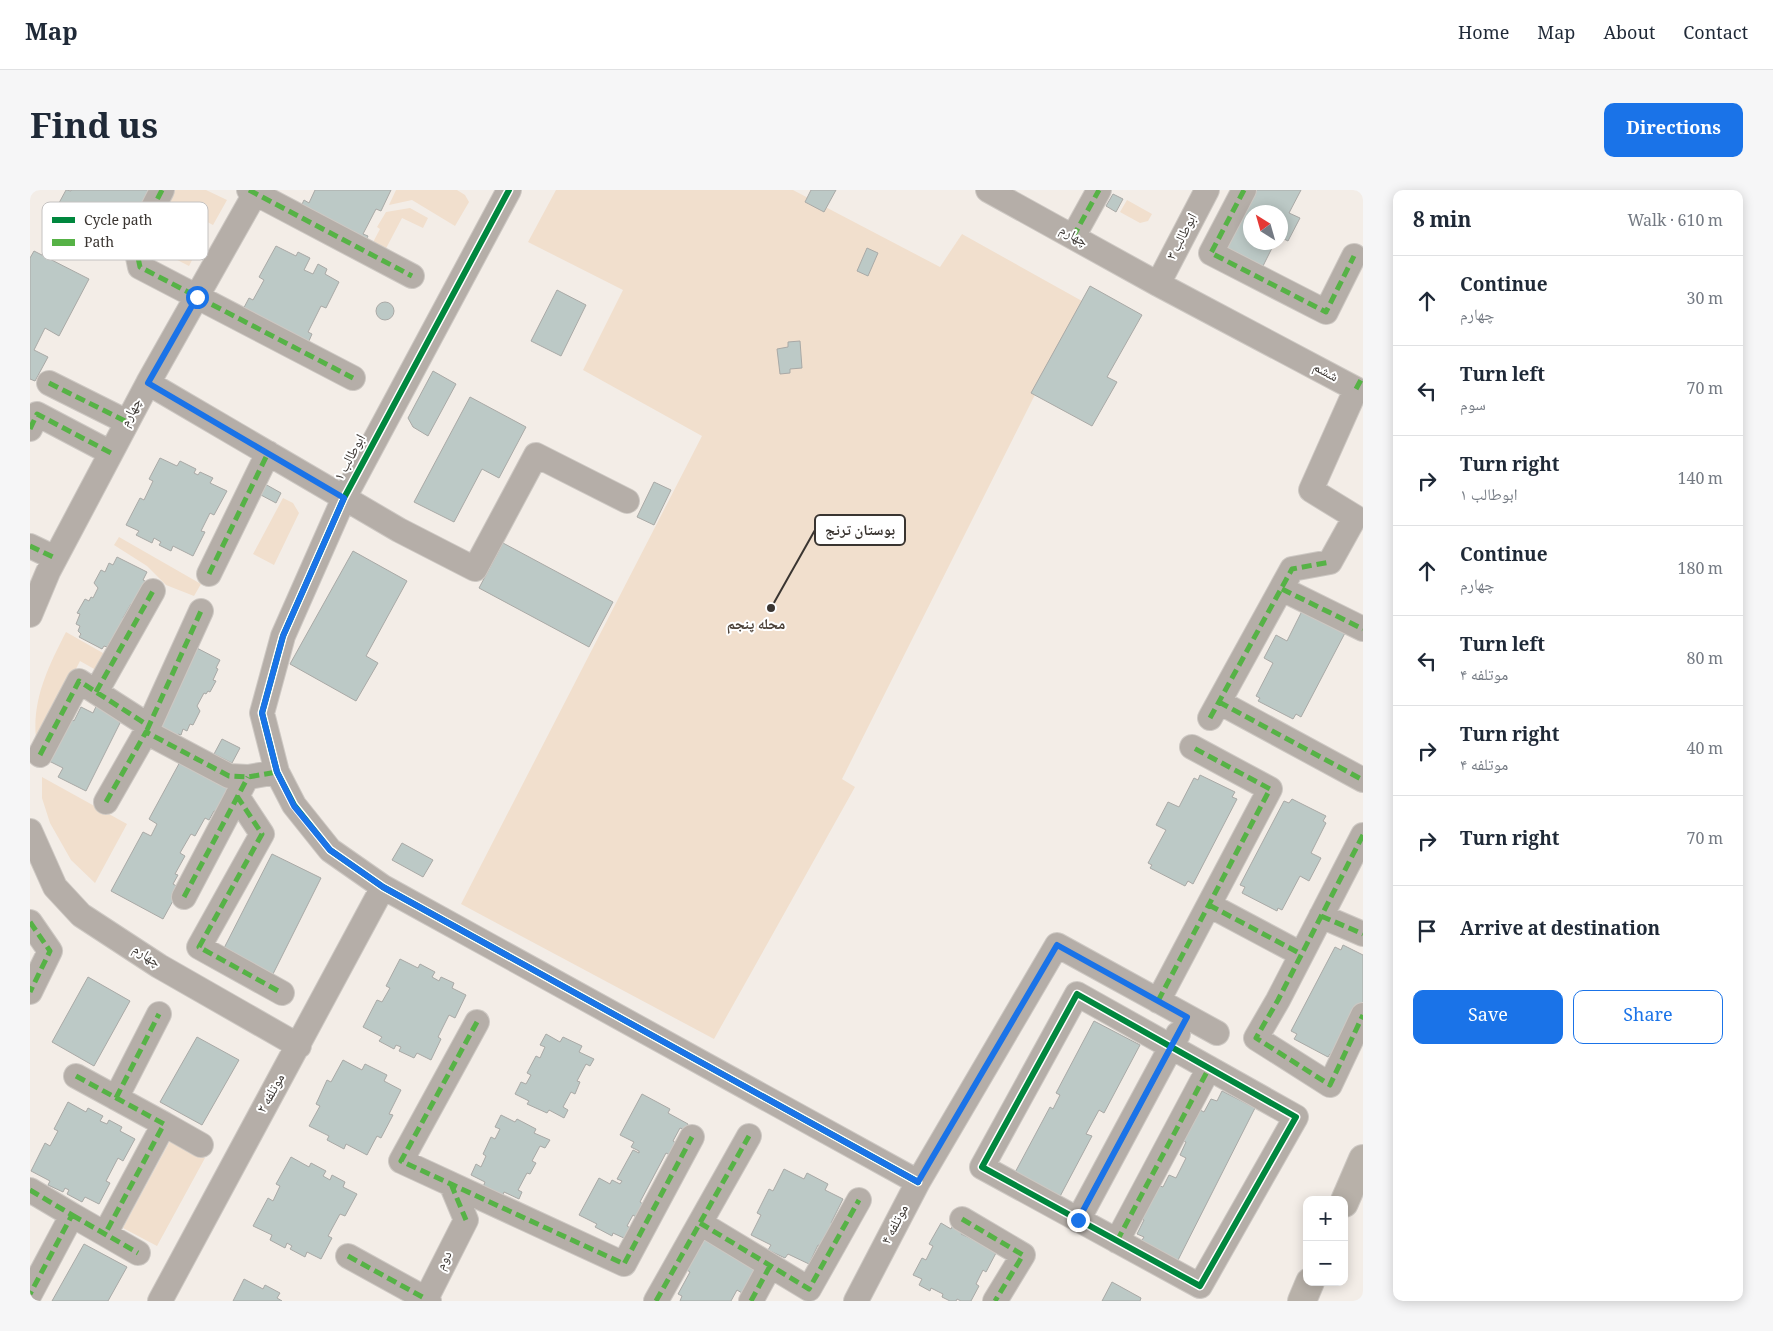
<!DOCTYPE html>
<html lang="en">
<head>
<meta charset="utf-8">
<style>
	body { margin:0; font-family:Georgia,"Noto Naskh Arabic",serif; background:#f6f6f7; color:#1f2937 }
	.controls { position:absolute; right:15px; bottom:15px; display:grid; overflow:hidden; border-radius:10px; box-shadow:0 2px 12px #0003 }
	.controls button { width:45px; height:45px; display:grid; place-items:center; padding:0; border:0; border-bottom:1px solid #e0e1e3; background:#fff; color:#1f2937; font:25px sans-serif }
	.compass { position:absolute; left:1213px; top:15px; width:45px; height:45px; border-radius:50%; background:#fff; box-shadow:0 2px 12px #0003; rotate:323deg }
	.stop { position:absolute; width:15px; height:15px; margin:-11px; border:4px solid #1a73e8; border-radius:50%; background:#fff }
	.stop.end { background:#1a73e8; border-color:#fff; box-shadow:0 1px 5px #0008 }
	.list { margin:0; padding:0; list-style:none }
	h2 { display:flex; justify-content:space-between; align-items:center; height:65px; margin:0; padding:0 20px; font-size:21px }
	h2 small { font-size:16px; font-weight:400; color:#747a83 }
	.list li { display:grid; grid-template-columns:32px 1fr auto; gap:15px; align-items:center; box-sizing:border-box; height:90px; padding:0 20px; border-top:1px solid #e0e1e3 }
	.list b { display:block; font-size:19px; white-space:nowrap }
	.list p { margin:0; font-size:16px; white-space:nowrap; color:#747a83 }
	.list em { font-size:16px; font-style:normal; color:#747a83 }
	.actions { display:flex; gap:10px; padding:15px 20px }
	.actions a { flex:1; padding:11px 0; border:1px solid #1a73e8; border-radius:10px; text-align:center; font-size:18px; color:#1a73e8 }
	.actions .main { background:#1a73e8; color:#fff }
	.icon { flex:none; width:28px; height:28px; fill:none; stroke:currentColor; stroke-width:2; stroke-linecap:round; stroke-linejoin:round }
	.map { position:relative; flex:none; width:1333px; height:1111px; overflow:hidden; border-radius:10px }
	header { display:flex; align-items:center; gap:30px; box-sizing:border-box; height:70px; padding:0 25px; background:#fff; border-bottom:1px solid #e0e1e3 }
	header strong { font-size:24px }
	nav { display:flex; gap:28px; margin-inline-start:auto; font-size:18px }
	.intro { display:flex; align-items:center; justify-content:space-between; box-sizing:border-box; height:120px; padding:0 30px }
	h1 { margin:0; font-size:35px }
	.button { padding:12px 22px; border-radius:10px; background:#1a73e8; color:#fff; font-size:18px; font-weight:700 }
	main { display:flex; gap:30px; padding:0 30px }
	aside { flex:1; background:#fff; border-radius:10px; box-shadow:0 2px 12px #0003 }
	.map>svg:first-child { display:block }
	.green { fill:#f1dfcd }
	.building { fill:#bcc9c6; stroke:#a9a9a6 }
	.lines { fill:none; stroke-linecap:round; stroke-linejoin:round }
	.minor-casing { stroke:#cdc8c3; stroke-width:26 }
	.major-casing { stroke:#cdc8c3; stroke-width:30 }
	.minor { stroke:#b5aea8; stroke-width:24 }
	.major { stroke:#b8b1a9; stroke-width:28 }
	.quiet { stroke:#56b246; stroke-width:5; stroke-dasharray:10 5; stroke-linecap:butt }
	.cycleway-casing { stroke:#fff; stroke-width:9 }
	.cycleway { stroke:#00873e; stroke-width:6 }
	.route { stroke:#1a73e8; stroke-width:6 }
	.labels { text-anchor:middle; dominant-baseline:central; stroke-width:4; stroke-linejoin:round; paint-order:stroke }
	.street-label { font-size:14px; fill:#3a3531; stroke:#fff }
	.neighbourhood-label { font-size:15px; font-weight:bold; fill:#4b4138; stroke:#fff }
	.key { fill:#fff; stroke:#c4c2c1; stroke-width:1 }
	.key-label { font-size:14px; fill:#3a3531 }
	.leader { fill:none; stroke:#3a3531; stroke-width:2 }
	.callout-dot { fill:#3a3531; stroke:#fff; stroke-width:2 }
	.callout { fill:#fff; stroke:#3a3531; stroke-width:2 }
	.callout-label { font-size:15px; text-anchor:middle; font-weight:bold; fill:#3a3531 }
</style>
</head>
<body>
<header>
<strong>Map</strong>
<nav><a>Home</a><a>Map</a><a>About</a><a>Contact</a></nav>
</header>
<div class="intro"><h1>Find us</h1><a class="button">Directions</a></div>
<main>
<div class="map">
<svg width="1333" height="1111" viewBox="0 0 1333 1111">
	<rect width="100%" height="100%" fill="#f3ede7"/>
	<!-- green -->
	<path class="green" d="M144,0H176L197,10L183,35L139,12Z
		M366,0H427L435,5L439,12L425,36L382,10L359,15Z
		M526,0H763L910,77L932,44L1052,111L812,589L825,597L684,849L431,714L672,246L553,180L593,100L498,52Z
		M1097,10L1122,24L1118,31L1110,33L1090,22Z
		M380,18L398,28L393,38L372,28L352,66L340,58L350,39L347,37L356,22Z
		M131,24L174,47L159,76L122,57L118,48Z
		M253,308L263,313L269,323L244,375L223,364Z
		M89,347L171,394L164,406L136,395L117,376L84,355Z
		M36,442L80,467L73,484L50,471L7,556C0,514 17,479 36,442Z
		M12,587L97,634L65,693L41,670L20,633L12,608Z
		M141,949L175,968L127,1056L93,1038Z"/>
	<!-- building -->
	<path class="building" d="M36,0L41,1V0H120L111,17L107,15L98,32L101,34L89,58L70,48L68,52L56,46L57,43L50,40L48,44L33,37L35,32L22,26Z
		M285,0H361L351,21L346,19L333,44L338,46L330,62L265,29L274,10L279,13Z
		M781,0H806L794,22L775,12Z
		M1217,0H1271L1259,23L1270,28L1258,51L1250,47V22H1220V52H1245L1231,80L1191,63Z
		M1083,4L1093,9L1086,22L1076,16Z
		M246,56L266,66L268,62L280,68L274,80L283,84L288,74L297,79L295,84L309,92L296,118L291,116L278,142L282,144L275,160L209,127L219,108L223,110L234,90L229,87Z
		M837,58L848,63L838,86L827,81Z
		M4,61L59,89L29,146L15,138L4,160L18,167L5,191L0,189V68Z
		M1060,96L1112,125L1077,187L1087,192L1062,236L1001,203Z
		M527,100L556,115L531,166L501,151Z
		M346 121a9 9 0 1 1 18 0a9 9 0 1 1-18 0Z
		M770,151L772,178L760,179V183L750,184L747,159L758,157V152Z
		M403,181L426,194L398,246L383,237L378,228Z
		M440,207L496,237L469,288L452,279L424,332L384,312Z
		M130,268L147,276L150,271L166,279L164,283L168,285L170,282L183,288L180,293L197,301L184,325L180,323L171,341L175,342L163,366L143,356L141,361L129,355L131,352L124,348L122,353L106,345L109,341L96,335L110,308L114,310L123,291L119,289Z
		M624,292L641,300L624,335L607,327Z
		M235,294L251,303L246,313L229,304Z
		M473,353L583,412L559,457L449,398Z
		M323,361L377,391L336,466L348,473L326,511L260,474Z
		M87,367L117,382L113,390L115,391L103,416L101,414L93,428L95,429L83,453L80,452L77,457L74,456L72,459L49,447L51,444L48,441L50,436L46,434L50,424L47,423L55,409L59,411L61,407L63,408L68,398L64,393L71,380L75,382L79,373L83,375Z
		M1272,421L1315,443L1271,527L1266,524L1263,529L1228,511L1230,508L1226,506L1243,473L1234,468L1246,445L1257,451Z
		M161,455L190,470L186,478L188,479L183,490L186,491L180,502L178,501L176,504L174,503L167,516L170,521L163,535L160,534L157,541L153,539L151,545L148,544L146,547L123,535Z
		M69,510L95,523L56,601L28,587L33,578L19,571L40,528L44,531L51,517L63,523Z
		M192,549L210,558L202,573L184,564Z
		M151,570L203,598L189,623L184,621L179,630L175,628L165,646L161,644L150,663L155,666L145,684L148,685L143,694L150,698L133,729L81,701L113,642L121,646L127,634L119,629Z
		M1170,585L1205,602L1202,607L1207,609L1163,694L1158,691L1155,696L1120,678L1122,675L1118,673L1136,640L1126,635L1138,612L1149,617L1164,588L1168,590Z
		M1262,609L1296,626L1293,631L1296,633L1281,663L1291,668L1279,691L1270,686L1252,720L1248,718L1247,721L1212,703L1215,697L1210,695L1254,611L1259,613Z
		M372,653L403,670L393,687L362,670Z
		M242,664L291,688L241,788L191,764Z
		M1313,755L1333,765V833L1304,866L1300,864L1298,867L1264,849L1267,844L1261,841L1305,757L1311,760Z
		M370,769L388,778L390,774L405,782L402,787L409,791L411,787L424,793L422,798L436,805L425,828L419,825L408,847L411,849L401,870L387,863L384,868L369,861L371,857L366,855L364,859L349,851L352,847L333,837L347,810L352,812L360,798L356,796Z
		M58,787L100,811L64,876L22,852Z
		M1064,831L1110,855L1074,923L1069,920L1056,944L1062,946L1026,1014L981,990L1020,917L1023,919L1030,905L1026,903Z
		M516,844L530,852L533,847L552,856L549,862L564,869L560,876L556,874L547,891L550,892L545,904L541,902L533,917L538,920L534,928L519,920L517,923L497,914L499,911L485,904L491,892L496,894L501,885L497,883L506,866L510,868L515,857L510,855Z
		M167,847L209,870L172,935L130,912Z
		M313,870L332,880L335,874L357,885L354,891L371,900L359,924L363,925L351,948L347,946L337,965L316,954L314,959L297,950L299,946L279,936L290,916L286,914L297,890L301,892Z
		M1192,901L1225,918L1146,1074L1109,1055L1114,1047L1107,1044L1114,1030L1112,1029L1130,996L1133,997L1139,985L1146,988L1156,968L1150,965L1156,952L1153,951L1162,929L1165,930L1170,920L1174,922L1181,909L1187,911Z
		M612,904L640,919L638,923L658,934L655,940L650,938L643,951L646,953L640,965L636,963L610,1012L613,1014L606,1027L603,1025L597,1036L602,1039L596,1049L583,1043L582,1046L565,1037L567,1034L549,1025L569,988L580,994L582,990L590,994L592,991L587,989L603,960L609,963V961L601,957L604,952L590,945Z
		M38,912L56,922L58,918L73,926L70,931L77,934L79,930L92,937L90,941L105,949L93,971L88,968L76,991L80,993L69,1014L55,1007L52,1012L37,1004L39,1000L35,998L33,1002L18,995L20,991L1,981L15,953L20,956L28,941L24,939Z
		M471,925L485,932L487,929L506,939L504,943L520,950L515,958L510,956L502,971L506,973L500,984L497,983L488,1000L492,1002L489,1009L474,1002L472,1007L453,997L455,992L441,985L446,974L451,977L456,966L453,964L461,947L465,949L470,939L465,937Z
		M261,967L279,977L281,973L296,981L293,986L300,990L302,985L315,992L313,997L327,1004L315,1026L310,1024L298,1046L302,1048L291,1069L277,1062L275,1067L260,1059L262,1056L257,1053L255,1058L240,1050L242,1045L223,1036L238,1008L243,1011L250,996L246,994Z
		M754,979L774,989L777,983L798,994L795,1000L813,1009L801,1033L804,1035L793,1057L788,1055L779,1074L758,1064L755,1068L738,1060L741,1055L721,1045L731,1025L727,1023L739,999L743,1001Z
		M911,1033L921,1039L923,1035L933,1041L931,1044L942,1049L944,1046L956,1053L954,1056L966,1063L956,1082L953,1080L946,1094L949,1096L941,1111H931L927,1109L926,1111H920L912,1107L913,1104L901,1098L900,1101L889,1095L892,1089L883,1085L892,1068L896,1070L903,1056L899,1054Z
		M673,1042L729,1072L712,1103L707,1100L701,1111H650L652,1106L648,1104L660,1082L654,1078Z
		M54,1054L97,1077L78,1111H22Z
		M214,1089L233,1099L235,1095L250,1103L247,1108L252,1111H203Z
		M1082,1092L1111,1108L1110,1111H1072Z"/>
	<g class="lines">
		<defs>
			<path id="minor" d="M132,0L105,53L110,77L323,188
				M219,0L382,86
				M479,0L314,308L253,446L232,523L247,582L264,615L300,660L353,697L888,992
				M958,0L1128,94L1326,199L1281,300L1325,327L1300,372L1262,379L1180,528
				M1214,0L1181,63L1296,122L1324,66
				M1043,47L1069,0
				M1128,94L1177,0
				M19,193L97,232
				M118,193L369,340L445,379L506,265L597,311
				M0,239L7,224L81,263
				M0,356L25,368
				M179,384L238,263
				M1252,399L1333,439
				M0,425L18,382L118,193L227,0
				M66,502L123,401
				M1189,512L1333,590
				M116,542L171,421
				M10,565L49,491L119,536
				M207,606L232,644L169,757L252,803
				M76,612L116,542L199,586L218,587L247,582
				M0,641L25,697L51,725L129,776L269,856
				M1333,645L1248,810L1226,848L1300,895L1333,825
				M154,707L214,593
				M1179,715L1271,764
				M1291,726L1333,744
				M0,732L20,761L0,802
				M1047,804L1266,927L1170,1096L952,977Z
				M1128,811L1240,599L1162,557
				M447,832L371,971L594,1074L662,947
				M46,886L134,934L75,1044
				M86,908L129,824
				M134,934L171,955
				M0,1000L42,1025L0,1104
				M42,1025L108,1063
				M932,1029L993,1065L965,1111
				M1048,1030L1148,844
				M670,1033L779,1099L829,1010
				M1087,1051L1179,878
				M318,1066L396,1109
				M130,1111L353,697
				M399,1111L396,1109L436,1030L421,994
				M626,1111L719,946
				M721,1111L740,1076
				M826,1111L888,992L1027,755L1187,843"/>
			<path id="major" d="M1314,1013L1333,969
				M1272,1111L1280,1092"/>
		</defs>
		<!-- minor casing -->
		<use href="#minor" class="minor-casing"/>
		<!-- major casing -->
		<use href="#major" class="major-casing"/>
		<!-- minor -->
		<use href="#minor" class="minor"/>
		<!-- major -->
		<use href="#major" class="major"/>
		<!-- quiet -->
		<path class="quiet" d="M132,0L105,53L110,77L323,188
			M219,0L382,86
			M1214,0L1181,63L1296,122L1324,66
			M1043,47L1069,0
			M19,193L97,232
			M1326,199L1333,186
			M0,239L7,224L81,263
			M0,356L25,368
			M179,384L238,263
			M1252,399L1333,439
			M66,502L123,401
			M1189,512L1333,590
			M1180,528L1262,379L1300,372
			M117,540L171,421
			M10,565L49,491L119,536
			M207,606L232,644L169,757L252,803
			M76,612L116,542L199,586L218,587L247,582
			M1333,645L1248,810L1226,848L1300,895L1333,825
			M154,707L218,587
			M1179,715L1271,764
			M1291,726L1333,744
			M0,732L20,761L0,802
			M1128,811L1240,599L1162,557
			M447,832L371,971L594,1074L662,947
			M46,886L134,934L75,1044
			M86,908L129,824
			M421,994L436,1030
			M0,1000L42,1025L0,1104
			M42,1025L108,1063
			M932,1029L993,1065L965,1111
			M1048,1030L1157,827
			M670,1033L779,1099L829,1010
			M1087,1051L1179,878
			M318,1066L396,1109
			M626,1111L719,946
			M721,1111L740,1076"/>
		<defs>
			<path id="cycleway" d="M479,0L314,308L253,446L232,523L247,582L264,615L300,660L353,697L888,992
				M1047,804L1266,927L1170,1096L952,977Z"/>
		</defs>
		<!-- cycleway casing -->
		<use href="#cycleway" class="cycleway-casing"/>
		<!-- cycleway -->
		<use href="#cycleway" class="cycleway"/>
	</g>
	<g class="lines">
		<!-- route -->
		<path class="route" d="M167,107L118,193L314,308L253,446L232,523L247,582L264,616L300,660L353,697L888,992L1027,755L1157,827L1048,1030"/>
	</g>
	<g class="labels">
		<!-- street labels -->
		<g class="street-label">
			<text transform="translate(1043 47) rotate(29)">چهارم</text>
			<text transform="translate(1153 47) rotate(-63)">ابوطالب ۳</text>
			<text transform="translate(1295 183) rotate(28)">ششم</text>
			<text transform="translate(102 223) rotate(-62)">چهارم</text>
			<text transform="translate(321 268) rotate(-62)">ابوطالب ۱</text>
			<text transform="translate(116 767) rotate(33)">چهارم</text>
			<text transform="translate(242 904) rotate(-61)">موتلفه ۲</text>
			<text transform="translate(866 1035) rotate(-63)">موتلفه ۴</text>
			<text transform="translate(415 1071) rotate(-63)">دوم</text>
		</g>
		<!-- neighbourhood labels -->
		<g class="neighbourhood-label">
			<text x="726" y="436">محله پنجم</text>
		</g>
	</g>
	<!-- legend -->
	<rect x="12" y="12" width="166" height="58" rx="8" class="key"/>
	<rect x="22" y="27" width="23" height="6" fill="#00873e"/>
	<rect x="22" y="49" width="23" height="7" fill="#56b246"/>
	<g class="key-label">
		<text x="54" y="35">Cycle path</text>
		<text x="54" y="57">Path</text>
	</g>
	<!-- callouts -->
	<path class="leader" d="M741 418L785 340"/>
	<circle class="callout-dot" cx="741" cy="418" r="5"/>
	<rect class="callout" x="785" y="325" width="90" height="30" rx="5"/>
	<g class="callout-label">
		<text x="830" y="345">بوستان ترنج</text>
	</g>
</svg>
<div class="controls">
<button>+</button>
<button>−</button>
</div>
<svg class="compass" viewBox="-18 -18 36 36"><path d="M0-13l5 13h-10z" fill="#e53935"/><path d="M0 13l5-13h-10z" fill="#747a83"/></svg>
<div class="stop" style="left:167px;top:107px"></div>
<div class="stop end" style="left:1048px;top:1030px"></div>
</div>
<aside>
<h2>8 min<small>Walk · 610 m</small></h2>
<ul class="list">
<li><svg class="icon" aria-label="ahead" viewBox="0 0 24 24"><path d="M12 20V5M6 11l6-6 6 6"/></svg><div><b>Continue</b><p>چهارم</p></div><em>30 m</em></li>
<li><svg class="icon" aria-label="left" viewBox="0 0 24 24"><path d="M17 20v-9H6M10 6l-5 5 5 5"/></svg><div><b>Turn left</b><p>سوم</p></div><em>70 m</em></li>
<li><svg class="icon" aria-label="right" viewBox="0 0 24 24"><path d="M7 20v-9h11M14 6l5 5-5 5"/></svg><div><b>Turn right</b><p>ابوطالب ۱</p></div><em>140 m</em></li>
<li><svg class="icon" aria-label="ahead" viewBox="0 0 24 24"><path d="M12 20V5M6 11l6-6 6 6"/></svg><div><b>Continue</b><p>چهارم</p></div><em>180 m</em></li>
<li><svg class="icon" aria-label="left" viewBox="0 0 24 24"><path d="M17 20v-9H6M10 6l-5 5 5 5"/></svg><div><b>Turn left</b><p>موتلفه ۴</p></div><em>80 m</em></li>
<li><svg class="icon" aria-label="right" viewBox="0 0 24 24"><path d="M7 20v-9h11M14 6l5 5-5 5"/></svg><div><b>Turn right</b><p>موتلفه ۴</p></div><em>40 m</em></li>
<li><svg class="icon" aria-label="right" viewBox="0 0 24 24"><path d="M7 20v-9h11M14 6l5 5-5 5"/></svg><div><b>Turn right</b></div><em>70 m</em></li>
<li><svg class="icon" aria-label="arrive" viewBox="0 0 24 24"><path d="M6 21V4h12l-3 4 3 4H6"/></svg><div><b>Arrive at destination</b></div></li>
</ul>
<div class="actions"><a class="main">Save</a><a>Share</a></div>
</aside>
</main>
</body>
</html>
